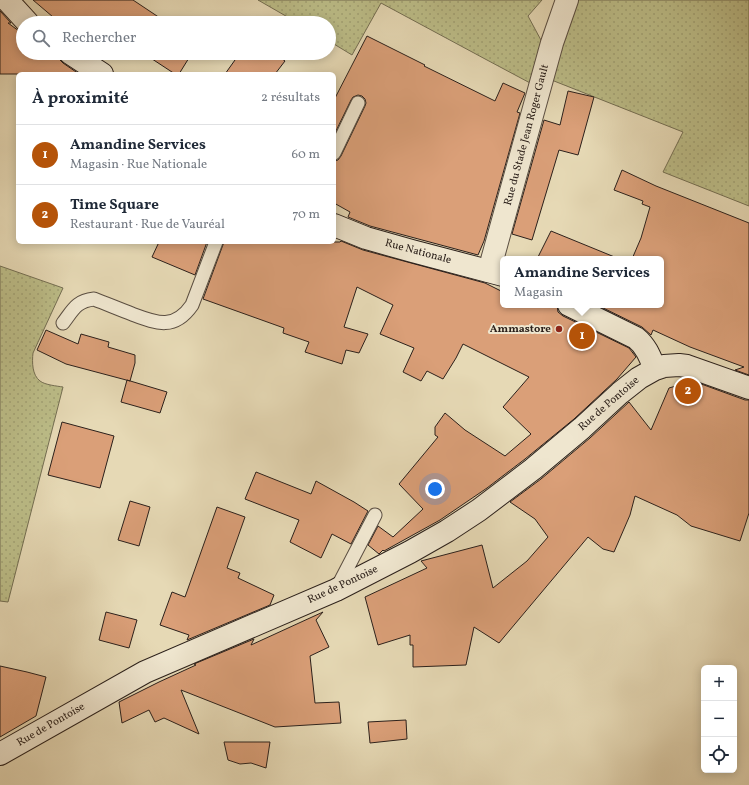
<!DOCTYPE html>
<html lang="fr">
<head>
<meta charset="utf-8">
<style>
	body { margin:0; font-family:Vollkorn,serif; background:#f6f6f7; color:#1f2937 }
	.controls { position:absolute; right:12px; bottom:12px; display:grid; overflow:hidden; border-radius:6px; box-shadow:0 2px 10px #0003 }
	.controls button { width:36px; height:36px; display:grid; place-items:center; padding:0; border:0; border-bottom:1px solid #e0e1e3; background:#fff; color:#1f2937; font:20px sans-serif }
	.you { position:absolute; left:435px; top:489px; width:14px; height:14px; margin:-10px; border:3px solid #fff; border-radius:50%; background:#1a73e8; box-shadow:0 0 0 6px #1a73e833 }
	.badge { display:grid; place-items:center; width:26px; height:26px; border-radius:50%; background:#b45309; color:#fff; font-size:13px; font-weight:700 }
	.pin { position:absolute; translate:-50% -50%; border:2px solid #fff; box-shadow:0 1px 4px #0006 }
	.popup { position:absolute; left:500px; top:256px; width:164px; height:52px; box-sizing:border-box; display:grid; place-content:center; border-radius:6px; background:#fff; filter:drop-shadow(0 1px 3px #0005); font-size:13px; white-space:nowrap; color:#747a83 }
	.popup b { font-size:15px; color:#1f2937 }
	.popup::after { content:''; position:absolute; left:50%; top:100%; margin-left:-8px; border:8px solid transparent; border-top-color:#fff }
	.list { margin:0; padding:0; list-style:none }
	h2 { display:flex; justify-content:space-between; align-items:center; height:52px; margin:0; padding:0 16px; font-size:17px }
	h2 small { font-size:13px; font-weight:400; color:#747a83 }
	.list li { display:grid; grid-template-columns:26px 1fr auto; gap:12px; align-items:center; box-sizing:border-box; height:60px; padding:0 16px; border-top:1px solid #e0e1e3 }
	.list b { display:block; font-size:15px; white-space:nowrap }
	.list p { margin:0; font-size:13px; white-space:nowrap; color:#747a83 }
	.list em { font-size:13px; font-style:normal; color:#747a83 }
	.icon { flex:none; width:22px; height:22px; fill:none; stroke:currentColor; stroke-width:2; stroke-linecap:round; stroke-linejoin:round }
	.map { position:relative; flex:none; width:749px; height:785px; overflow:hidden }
	.search { position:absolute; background:#fff; box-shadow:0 2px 10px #0003; left:16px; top:16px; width:320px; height:44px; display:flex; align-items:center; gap:10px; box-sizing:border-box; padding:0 14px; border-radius:22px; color:#747a83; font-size:15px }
	.panel { position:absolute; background:#fff; box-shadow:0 2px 10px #0003; left:16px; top:72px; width:320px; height:172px; border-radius:6px }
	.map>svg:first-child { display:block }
	.grass { fill:url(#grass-dots); stroke:#746e52 }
	.building { fill:#da9f78; stroke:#2b201b }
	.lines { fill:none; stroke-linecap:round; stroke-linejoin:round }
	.lane-casing { stroke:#5a4e42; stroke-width:15 }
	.street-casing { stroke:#5a4e42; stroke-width:24 }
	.secondary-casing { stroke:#2b201b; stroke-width:24 }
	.lane { stroke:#efe6cf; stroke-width:13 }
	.street { stroke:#efe6cf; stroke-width:22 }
	.secondary { stroke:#efe6cf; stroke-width:22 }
	.poi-dot { fill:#8f2418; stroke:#efe6cf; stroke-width:1.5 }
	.labels { text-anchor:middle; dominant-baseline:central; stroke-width:4; stroke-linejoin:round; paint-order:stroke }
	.street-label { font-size:11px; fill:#2b201b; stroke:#efe6cf }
	.poi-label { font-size:11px; font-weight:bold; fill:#2b201b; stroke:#efe6cf; text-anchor:end }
</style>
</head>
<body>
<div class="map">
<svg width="749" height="785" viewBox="0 0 749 785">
	<defs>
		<pattern id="grass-dots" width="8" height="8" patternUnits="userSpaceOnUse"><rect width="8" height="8" fill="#bcbd88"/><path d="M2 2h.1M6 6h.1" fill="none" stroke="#a2a275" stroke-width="1.8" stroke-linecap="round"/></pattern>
	</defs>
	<rect width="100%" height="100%" fill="#e6d9b5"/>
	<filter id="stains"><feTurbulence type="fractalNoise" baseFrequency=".005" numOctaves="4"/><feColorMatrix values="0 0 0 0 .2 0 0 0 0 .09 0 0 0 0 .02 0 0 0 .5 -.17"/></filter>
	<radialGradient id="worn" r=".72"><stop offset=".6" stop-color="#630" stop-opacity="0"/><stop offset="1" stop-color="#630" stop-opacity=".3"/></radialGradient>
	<!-- grass -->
	<path class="grass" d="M258,0H542L528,16L542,42L532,84L487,60L381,3L352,55L329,41V23H298Z
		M577,0H749V206L663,172L683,132L549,79Z
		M0,266L63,288L33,353C32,362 32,375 40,381C45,385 57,386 63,387L8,602L0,601Z"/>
	<!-- building -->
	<path class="building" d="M33,0H133L160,18L157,23H61L53,17Z
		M0,11L11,23H8L23,34V53H54L58,56L59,59L63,63L79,74H0Z
		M367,36L425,65L424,66L495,101L503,83L525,93L517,112L520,113L484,241L478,255L370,226L348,217L350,212L334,203V161L338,160L341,156L365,106L366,103L365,99L362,96L358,95L353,97L351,100L334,135V100Z
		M143,53H192L179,74H175Z
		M240,53H274L285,61L275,74H225Z
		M568,91L594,97L578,155L559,150L532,240L512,234L544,120L560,125Z
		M622,170L656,186L749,223V375L735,370L744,367L690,347L653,330L651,335L642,327L597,305H661V259H632L641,238L650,207L642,204L643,201L614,190Z
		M551,231L617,258V259H537Z
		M341,241L363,250L485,283L503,292V305H557L558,312L563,316L629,348L636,357L617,379L574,419L525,459L487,488L440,520L384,551L383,550L379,554L368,545L378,526L393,537L423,509L399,484L438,437L435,435V427L445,413L465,430L505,456L531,434L503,407L529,377L463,344L456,358L443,379L427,371L421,381L403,372L414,348L380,334L393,305L357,287L344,327L368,334L359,353L346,350L342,364L305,352L309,342L283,333L284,328L203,299L224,242H340Z
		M159,242H207L195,275L152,257Z
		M46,330L78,344L81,334L109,342L108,347L135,355V363L130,381L66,364L37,350Z
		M127,380L167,392L160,413L121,402Z
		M693,381L745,400H749V513L740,541L691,526L677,515L635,496L630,515L614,552L603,549L588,537L499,643L474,627L466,665L413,667V645H410V635L378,645L365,597L427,568L421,561L482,545L493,588L527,561L548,537L535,519L510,502L541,479L590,438L629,402L651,430L669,388Z
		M62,422L114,436L100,488L48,475Z
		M256,472L311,494L316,481L354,502L368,511L351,544L332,534L321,558L290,542L299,520L245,499Z
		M130,501L150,507L139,546L118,540Z
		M217,507L245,517L227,568L240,573L238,578L274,595L270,605L187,640L189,635L160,625L172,592L185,597Z
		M106,612L137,620L129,648L99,640Z
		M323,612L316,620L329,647L310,656L315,703L339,702L341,723L275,727L181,690L199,734L164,718L155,722L149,710L122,723L119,702L159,682L196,665L194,664L254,639L251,645Z
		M0,666L27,672L46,677L36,716L0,737Z
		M406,720L407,739L370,743L368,722Z
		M224,742H270L266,768L251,763L240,764L228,760Z"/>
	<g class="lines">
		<defs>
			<path id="lane" d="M334,153L358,103
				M63,323C73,310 76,301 94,299C107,304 119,309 132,314C156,323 174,331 192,305L216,242
				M337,588L375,515"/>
			<path id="street" d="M489,271L552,43L567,0"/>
			<path id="secondary" d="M7,0L28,23
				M70,53L102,74
				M334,225L366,238L412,251L503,275
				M569,305L636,338C646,346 650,357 655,369
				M0,754L145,672L336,590L410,552L447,531L479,510L533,469L582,428L620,393L639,378L655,369L664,366L679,365L687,366L749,388"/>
		</defs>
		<!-- lane casing -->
		<use href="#lane" class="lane-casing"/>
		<!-- street casing -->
		<use href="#street" class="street-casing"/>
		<!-- secondary casing -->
		<use href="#secondary" class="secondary-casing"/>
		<!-- lane -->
		<use href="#lane" class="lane"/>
		<!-- street -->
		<use href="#street" class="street"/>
		<!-- secondary -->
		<use href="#secondary" class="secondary"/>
	</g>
	<!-- markers -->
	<circle class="poi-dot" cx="559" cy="329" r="4"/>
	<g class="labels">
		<!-- street labels -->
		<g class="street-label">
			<text transform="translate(527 135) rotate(-75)">Rue du Stade Jean Roger Gault</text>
			<text transform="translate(418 252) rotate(15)">Rue Nationale</text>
			<text transform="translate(609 404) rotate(-41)">Rue de Pontoise</text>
			<text transform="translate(343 585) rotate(-25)">Rue de Pontoise</text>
			<text transform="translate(51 725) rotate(-30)">Rue de Pontoise</text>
		</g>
		<!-- poi labels -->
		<g class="poi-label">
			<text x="551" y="329">Ammastore</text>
		</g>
	</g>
	<rect width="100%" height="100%" filter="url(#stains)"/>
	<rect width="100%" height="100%" fill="url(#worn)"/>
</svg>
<div class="controls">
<button>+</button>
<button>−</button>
<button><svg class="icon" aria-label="locate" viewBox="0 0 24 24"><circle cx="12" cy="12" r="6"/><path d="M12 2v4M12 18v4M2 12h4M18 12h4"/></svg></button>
</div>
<div class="you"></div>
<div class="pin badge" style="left:582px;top:336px">1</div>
<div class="popup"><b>Amandine Services</b>Magasin</div>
<div class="pin badge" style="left:688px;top:391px">2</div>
<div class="search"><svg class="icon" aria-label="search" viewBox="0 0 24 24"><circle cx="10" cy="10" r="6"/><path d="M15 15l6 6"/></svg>Rechercher</div>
<section class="panel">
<h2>À proximité<small>2 résultats</small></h2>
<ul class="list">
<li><span class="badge">1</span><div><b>Amandine Services</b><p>Magasin · Rue Nationale</p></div><em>60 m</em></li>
<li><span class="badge">2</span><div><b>Time Square</b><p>Restaurant · Rue de Vauréal</p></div><em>70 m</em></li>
</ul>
</section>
</div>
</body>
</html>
